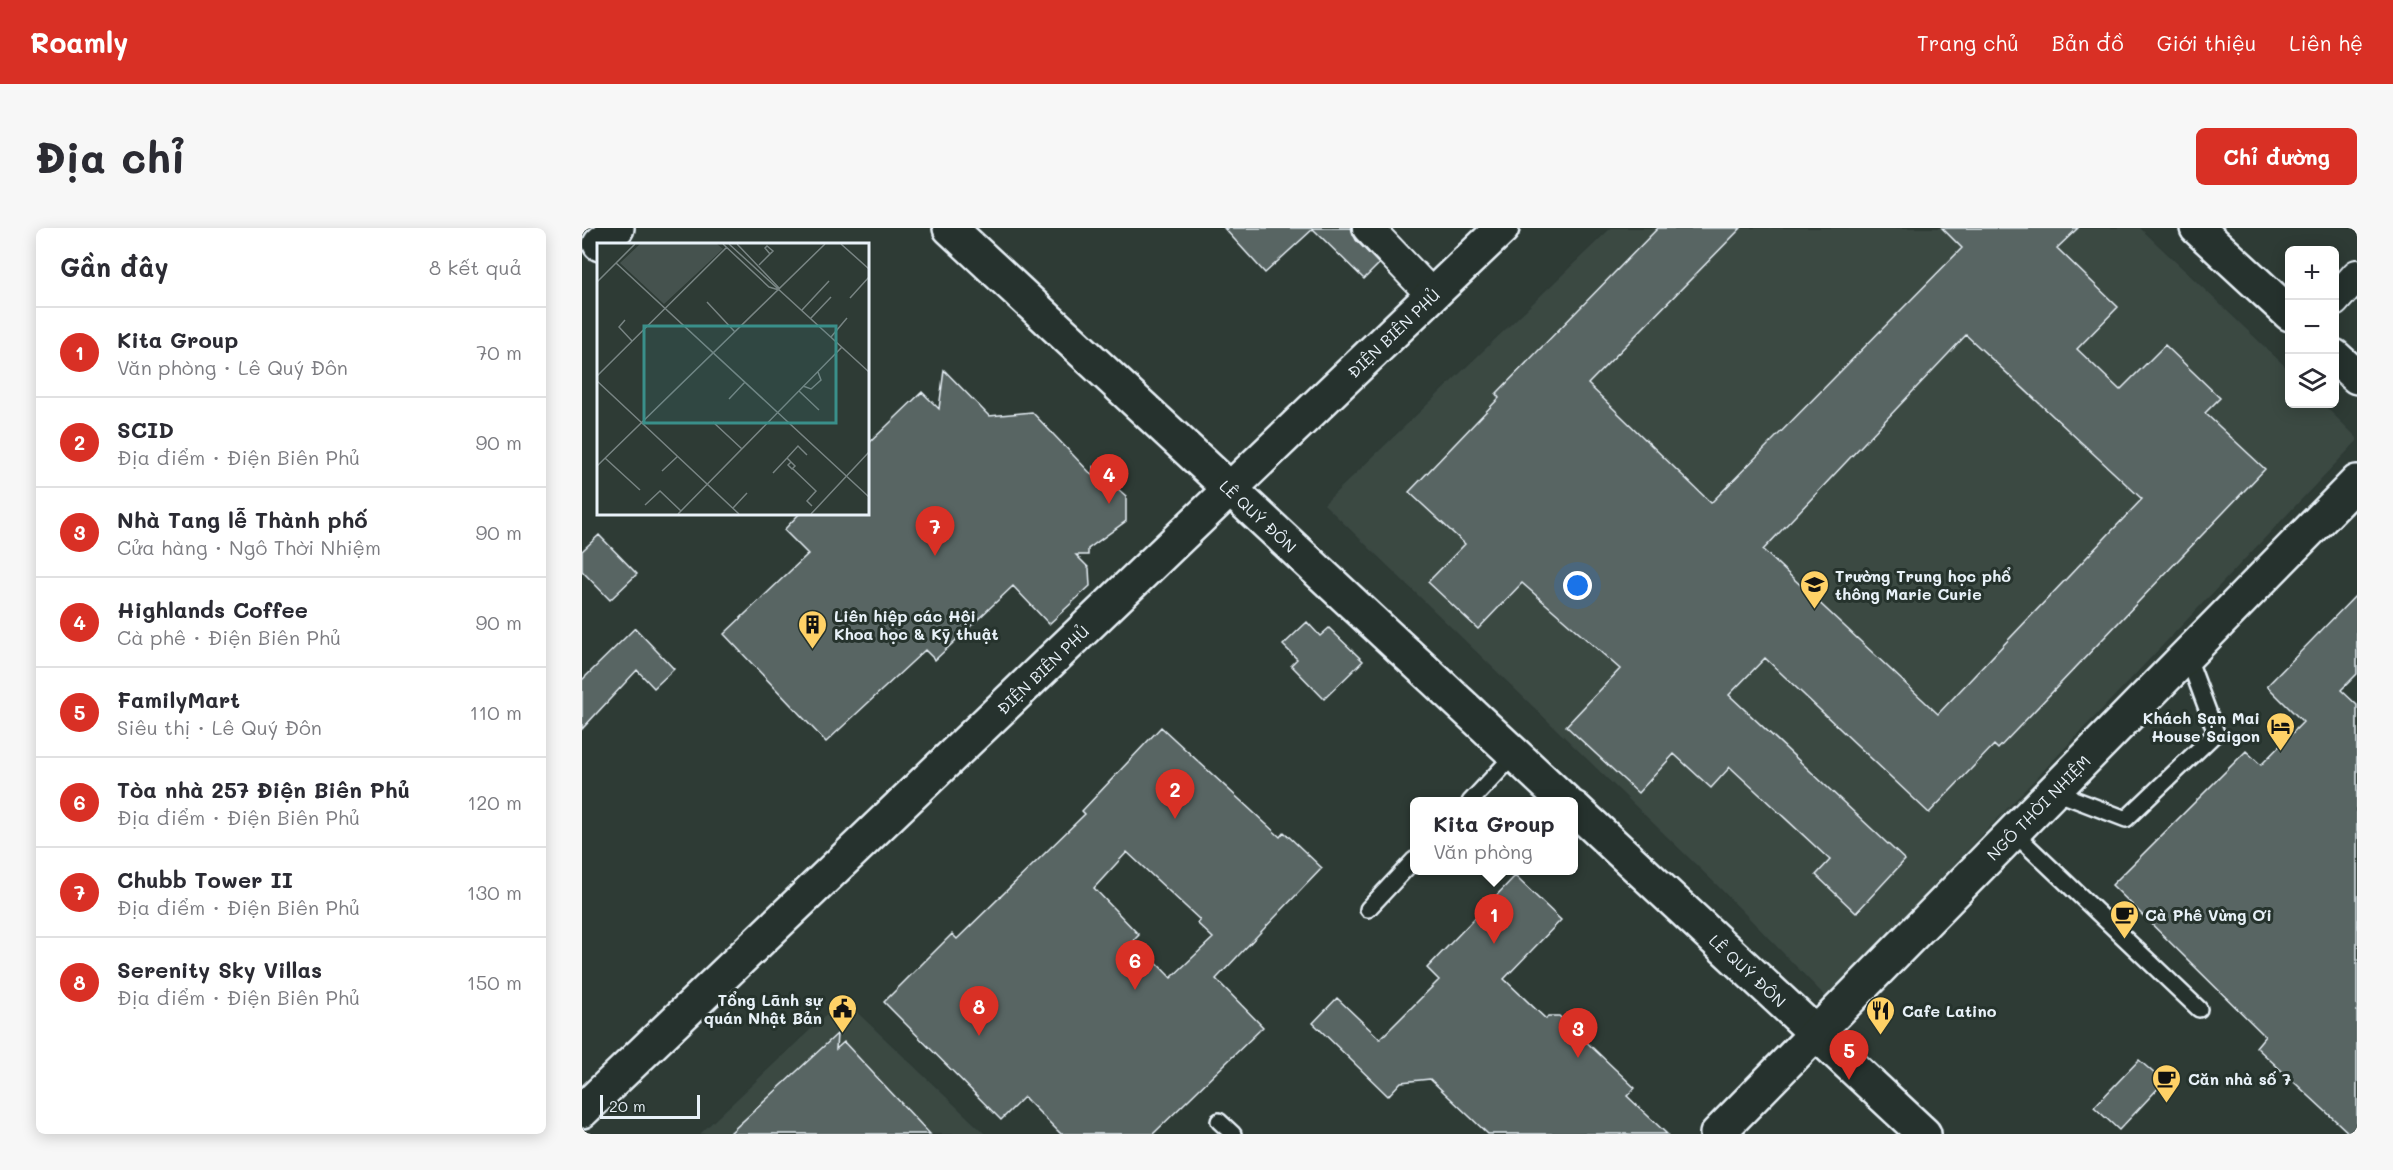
<!DOCTYPE html>
<html lang="vi">
<head>
<meta charset="utf-8">
<style>
	body { margin:0; font-family:Mali,sans-serif; background:#f7f7f7; color:#2b2b33 }
	.controls { position:absolute; right:18px; top:18px; display:grid; overflow:hidden; border-radius:9px; box-shadow:0 3px 15px #0003 }
	.controls button { width:54px; height:54px; display:grid; place-items:center; padding:0; border:0; border-bottom:2px solid #e1e1e2; background:#fff; color:#2b2b33; font:30px sans-serif }
	.scale { position:absolute; left:18px; bottom:15px; width:100px; box-sizing:border-box; padding-left:6px; border:3px solid #e8f1f8; border-top:0; font-size:16px; line-height:21px; white-space:nowrap; color:#e8f1f8; -webkit-text-stroke:4px #26332d; paint-order:stroke }
	.you { position:absolute; left:996px; top:358px; width:21px; height:21px; margin:-15px; border:4px solid #fff; border-radius:50%; background:#1a73e8; box-shadow:0 0 0 9px #1a73e833 }
	.badge { display:grid; place-items:center; width:39px; height:39px; border-radius:50%; background:#d93025; color:#fff; font-size:20px; font-weight:700 }
	.pin { position:absolute; translate:-50% -50px; filter:drop-shadow(0 2px 3px #0008) }
	.pin::after { content:''; position:absolute; top:32px; width:21px; height:18px; background:inherit; clip-path:polygon(0 0,100% 0,50% 100%) }
	.popup { position:absolute; left:828px; top:569px; width:168px; height:78px; box-sizing:border-box; display:grid; place-content:center; border-radius:9px; background:#fff; filter:drop-shadow(0 2px 4px #0005); font-size:20px; white-space:nowrap; color:#7c7c81 }
	.popup b { font-size:22px; color:#2b2b33 }
	.popup::after { content:''; position:absolute; left:50%; top:100%; margin-left:-12px; border:12px solid transparent; border-top-color:#fff }
	.list { margin:0; padding:0; list-style:none }
	h2 { display:flex; justify-content:space-between; align-items:center; height:78px; margin:0; padding:0 24px; font-size:26px }
	h2 small { font-size:20px; font-weight:400; color:#7c7c81 }
	.list li { display:grid; grid-template-columns:39px 1fr auto; gap:18px; align-items:center; box-sizing:border-box; height:90px; padding:0 24px; border-top:2px solid #e1e1e2 }
	.list b { display:block; font-size:22px; white-space:nowrap }
	.list p { margin:0; font-size:20px; white-space:nowrap; color:#7c7c81 }
	.list em { font-size:20px; font-style:normal; color:#7c7c81 }
	.icon { flex:none; width:33px; height:33px; fill:none; stroke:currentColor; stroke-width:2; stroke-linecap:round; stroke-linejoin:round }
	.map { position:relative; flex:none; width:1775px; height:906px; overflow:hidden; border-radius:9px }
	header { display:flex; align-items:center; gap:36px; box-sizing:border-box; height:84px; padding:0 30px; background:#d93025; color:#fff }
	header strong { font-size:28px }
	nav { display:flex; gap:33px; margin-inline-start:auto; font-size:21px }
	.intro { display:flex; align-items:center; justify-content:space-between; box-sizing:border-box; height:144px; padding:0 36px }
	h1 { margin:0; font-size:42px }
	.button { padding:15px 27px; border-radius:9px; background:#d93025; color:#fff; font-size:21px; font-weight:700 }
	main { display:flex; gap:36px; padding:0 36px }
	aside { flex:1; background:#fff; border-radius:9px; box-shadow:0 3px 15px #0003 }
	.map>svg:first-child { display:block }
	.built { fill:#3b4843 }
	.building { fill:#596563; stroke:#e8f1f8; stroke-width:1.5; fill-rule:evenodd }
	.lines { fill:none; stroke-linecap:round; stroke-linejoin:round }
	.lane-casing { stroke:#e8f1f8; stroke-width:20 }
	.street-casing { stroke:#e8f1f8; stroke-width:34 }
	.secondary-casing { stroke:#e8f1f8; stroke-width:38 }
	.primary-casing { stroke:#e8f1f8; stroke-width:38 }
	.lane { stroke:#26332d; stroke-width:15 }
	.street { stroke:#26332d; stroke-width:30 }
	.secondary { stroke:#26332d; stroke-width:33 }
	.primary { stroke:#26332d; stroke-width:33 }
	.labels { text-anchor:middle; dominant-baseline:central; stroke-width:6; stroke-linejoin:round; paint-order:stroke }
	.street-label { font-size:16px; fill:#e8f1f8; stroke:#26332d }
	.poi-label { font-size:16px; font-weight:bold; fill:#e8f1f8; stroke:#26332d; text-anchor:start }
	.inset-road { fill:none; stroke:#788483; stroke-width:1.5 }
	.view { fill:#3a8f8a; fill-opacity:0.15; stroke:#3a8f8a; stroke-width:3 }
	.inset-edge { fill:none; stroke:#e8f1f8; stroke-width:3 }
</style>
</head>
<body>
<header>
<strong>Roamly</strong>
<nav><a>Trang chủ</a><a>Bản đồ</a><a>Giới thiệu</a><a>Liên hệ</a></nav>
</header>
<div class="intro"><h1>Địa chỉ</h1><a class="button">Chỉ đường</a></div>
<main>
<aside>
<h2>Gần đây<small>8 kết quả</small></h2>
<ul class="list">
<li><span class="badge">1</span><div><b>Kita Group</b><p>Văn phòng · Lê Quý Đôn</p></div><em>70 m</em></li>
<li><span class="badge">2</span><div><b>SCID</b><p>Địa điểm · Điện Biên Phủ</p></div><em>90 m</em></li>
<li><span class="badge">3</span><div><b>Nhà Tang lễ Thành phố</b><p>Cửa hàng · Ngô Thời Nhiệm</p></div><em>90 m</em></li>
<li><span class="badge">4</span><div><b>Highlands Coffee</b><p>Cà phê · Điện Biên Phủ</p></div><em>90 m</em></li>
<li><span class="badge">5</span><div><b>FamilyMart</b><p>Siêu thị · Lê Quý Đôn</p></div><em>110 m</em></li>
<li><span class="badge">6</span><div><b>Tòa nhà 257 Điện Biên Phủ</b><p>Địa điểm · Điện Biên Phủ</p></div><em>120 m</em></li>
<li><span class="badge">7</span><div><b>Chubb Tower II</b><p>Địa điểm · Điện Biên Phủ</p></div><em>130 m</em></li>
<li><span class="badge">8</span><div><b>Serenity Sky Villas</b><p>Địa điểm · Điện Biên Phủ</p></div><em>150 m</em></li>
</ul>
</aside>
<div class="map">
<svg width="1775" height="906" viewBox="0 0 1775 906">
	<rect width="100%" height="100%" fill="#2e3b35"/>
	<filter id="ink" filterUnits="userSpaceOnUse"><feTurbulence type="fractalNoise" baseFrequency=".0167" numOctaves="2"/><feDisplacementMap in="SourceGraphic" scale="12" xChannelSelector="R" yChannelSelector="G"/><feConvolveMatrix kernelMatrix="1 2 1 2 8 2 1 2 1" color-interpolation-filters="sRGB"/></filter>
	<g filter="url(#ink)">
		<!-- built -->
		<path class="built" d="M1029,0H1558L1707,142L1708,176H1741L1775,210V213L1245,770L1135,657L742,276Z
			M261,771L403,906H118Z"/>
		<!-- building -->
		<path class="building" d="M642,0H769L774,12L797,36L782,51L731,1L683,45Z
			M1076,0H1159L1006,156L1129,275L1380,20L1360,0H1496L1475,20L1536,79L1495,121L1538,162L1583,117L1638,170L1623,185L1683,241L1416,521L1412,517L1347,585L1183,430L1147,467L1323,632L1274,685L1234,647L1248,632L1148,539L1129,560L1092,526L1056,565L984,498L1038,441L940,355L896,401L846,354L883,316L827,264L917,170L914,166ZM1384,107L1560,271L1356,486L1181,322Z
			M362,142L407,188L450,184L511,248V239L544,268V293L506,321V327H494L507,340L508,358L467,396L431,358L353,432L343,422L244,514L142,406L226,326L202,302L218,285H285V217L340,164L357,181Z
			M17,307L55,346L28,372L0,343V323Z
			M1775,366V446L1759,462L1775,477V906H1768L1674,819L1683,808L1530,657L1664,523L1679,537L1721,494L1685,458Z
			M725,394L738,408L747,400L781,433L742,471L709,437L715,431L701,417Z
			M53,400L92,441L72,460L55,442L0,501V452Z
			M579,499L698,609L702,604L740,640L634,751L681,799L571,906H479L442,869L419,892L302,774L370,706L375,711L503,586L500,583ZM545,624L618,692L615,695L631,710L589,750L552,712L557,707L512,660Z
			M933,648L979,692L922,751L964,791L966,788H977L1053,860L1045,868L1085,906H906L848,851L819,854L806,868L731,795L755,770L798,811L857,752L845,740Z
			M255,806L254,821L262,814L348,906H147Z
			M1557,832L1582,854L1537,902L1512,879Z"/>
		<g class="lines">
			<defs>
				<path id="lane" d="M1471,563L1544,591L1634,505L1605,427
					M888,574L933,526
					M1431,604L1617,781
					M786,681L832,632
					M637,893L651,906"/>
				<path id="street" d="M786,0L850,67
					M1752,73L1775,47"/>
				<g id="secondary">
					<path id="s1" d="M368,0L984,574"/>
					<path d="M1615,0L1708,86"/>
					<path d="M18,16L35,0"/>
					<path d="M1752,128L1775,149"/>
					<path id="s2" d="M992,580L1342,906"/>
					<path id="s3" d="M1135,906L1775,254"/>
				</g>
				<g id="primary">
					<path id="s4" d="M0,883L920,0"/>
				</g>
			</defs>
			<!-- lane casing -->
			<use href="#lane" class="lane-casing"/>
			<!-- street casing -->
			<use href="#street" class="street-casing"/>
			<!-- secondary casing -->
			<use href="#secondary" class="secondary-casing"/>
			<!-- primary casing -->
			<use href="#primary" class="primary-casing"/>
			<!-- lane -->
			<use href="#lane" class="lane"/>
			<!-- street -->
			<use href="#street" class="street"/>
			<!-- secondary -->
			<use href="#secondary" class="secondary"/>
			<!-- primary -->
			<use href="#primary" class="primary"/>
		</g>
	</g>
	<!-- icons -->
	<defs>
		<symbol id="school-pin" viewBox="-11 -11 22 30"><path d="M0 17L-7.5 6A9.5 9.5 0 1 1 7.5 6Z" fill="#ffd166" stroke="#26332d"/><path d="M0-5L7-2L0 1L-7-2ZM-4 1L0 2.5L4 1V4Q0 6-4 4Z" fill="#111"/></symbol>
		<symbol id="building-pin" viewBox="-11 -11 22 30"><path d="M0 17L-7.5 6A9.5 9.5 0 1 1 7.5 6Z" fill="#ffd166" stroke="#26332d"/><path d="M-4-6H4V6H1V3H-1V6H-4ZM-2.5-4.3h1.7v1.8h-1.7ZM.8-4.3h1.7v1.8H.8ZM-2.5-1h1.7V.8h-1.7ZM.8-1h1.7V.8H.8Z" fill="#111"/></symbol>
		<symbol id="hotel-pin" viewBox="-11 -11 22 30"><path d="M0 17L-7.5 6A9.5 9.5 0 1 1 7.5 6Z" fill="#ffd166" stroke="#26332d"/><path d="M-6-4.5h1.5V1H6V5H4.5V3h-9V5H-6ZM-4 0a1.8 1.8 0 1 1 3.6 0ZM.5 0V-2.5h3Q6-2.5 6 0Z" fill="#111"/></symbol>
		<symbol id="cafe-pin" viewBox="-11 -11 22 30"><path d="M0 17L-7.5 6A9.5 9.5 0 1 1 7.5 6Z" fill="#ffd166" stroke="#26332d"/><path d="M-5.5-4.5H6V0H3Q3 3.5 0 3.5H-2.5Q-5.5 3.5-5.5 0ZM3-3.2v2h1.7v-2ZM-6 4.5H4V6H-6Z" fill="#111"/></symbol>
		<symbol id="civic-pin" viewBox="-11 -11 22 30"><path d="M0 17L-7.5 6A9.5 9.5 0 1 1 7.5 6Z" fill="#ffd166" stroke="#26332d"/><path d="M-.6-6.5H3V-4.5H.6V-3L4-1V1h2V6H-6V1h2V-1L-.6-3ZM-1.2 2.5V6h2.4V2.5Z" fill="#111"/></symbol>
		<symbol id="restaurant-pin" viewBox="-11 -11 22 30"><path d="M0 17L-7.5 6A9.5 9.5 0 1 1 7.5 6Z" fill="#ffd166" stroke="#26332d"/><path d="M-5-6h1v4h1v-4h1v4h1v-4h1v5L-1.5 .5V6h-2V.5L-5-1ZM5-6V6H3V1.5H1.5Q1.5-4 5-6Z" fill="#111"/></symbol>
	</defs>
	<g fill-rule="evenodd">
		<use href="#school-pin" x="1216" y="340" width="33" height="45"/>
		<use href="#building-pin" x="214" y="380" width="33" height="45"/>
		<use href="#hotel-pin" x="1682" y="482" width="33" height="45"/>
		<use href="#cafe-pin" x="1526" y="670" width="33" height="45"/>
		<use href="#civic-pin" x="244" y="764" width="33" height="45"/>
		<use href="#restaurant-pin" x="1282" y="766" width="33" height="45"/>
		<use href="#cafe-pin" x="1568" y="834" width="33" height="45"/>
	</g>
	<g class="labels">
		<!-- street labels -->
		<g class="street-label">
			<text stroke="none"><textPath href="#s4" startOffset="1124">ĐIỆN BIÊN PHỦ</textPath></text>
			<text stroke="none"><textPath href="#s1" startOffset="422">LÊ QUÝ ĐÔN</textPath></text>
			<text stroke="none"><textPath href="#s4" startOffset="638">ĐIỆN BIÊN PHỦ</textPath></text>
			<text stroke="none"><textPath href="#s3" startOffset="458">NGÔ THỜI NHIỆM</textPath></text>
			<text stroke="none"><textPath href="#s2" startOffset="238">LÊ QUÝ ĐÔN</textPath></text>
		</g>
		<!-- poi labels -->
		<g class="poi-label">
			<text x="1253" y="347">Trường Trung học phổ<tspan x="1253" dy="18">thông Marie Curie</tspan></text>
			<text x="252" y="387">Liên hiệp các Hội<tspan x="252" dy="18">Khoa học &amp; Kỹ thuật</tspan></text>
			<text x="1678" y="489" text-anchor="end">Khách Sạn Mai<tspan x="1678" dy="18">House Saigon</tspan></text>
			<text x="1563" y="686">Cà Phê Vừng Ơi</text>
			<text x="240" y="771" text-anchor="end">Tổng Lãnh sự<tspan x="240" dy="18">quán Nhật Bản</tspan></text>
			<text x="1320" y="782">Cafe Latino</text>
			<text x="1606" y="850">Căn nhà số 7</text>
		</g>
	</g>
	<!-- overview -->
	<g transform="translate(15 15)">
		<rect width="272" height="272" fill="#2e3b35"/>
		<path d="M43,1H120L126,6L67,61L23,20Z" fill="#45524e"/>
		<path class="inset-road" d="M126,1L172,44L182,47M132,1L272,129M140,1L183,46M244,1L272,26M19,20L272,254M162,22L176,8L170,3L168,5L173,11M0,39L38,1M253,55L272,34M110,59L138,89M205,67L232,38M214,75L234,54M28,77L22,84L35,98M234,94L250,75M0,133L130,4M0,138L45,180M206,143L214,146L224,137L221,129M202,148L222,167M132,156L148,139M116,179L145,206M45,180L142,271M8,215L43,247M190,215L201,203L210,212M194,219L198,223L195,226L191,222ZM0,223L228,1M196,226L219,248L210,258L215,263M65,228L81,213M176,230L190,215L194,219M48,262L63,248L84,268M136,265L150,250M81,271L245,104M214,271L272,209"/>
		<path class="view" d="M47,83H239V180H47Z"/>
		<rect width="272" height="272" class="inset-edge"/>
	</g>
</svg>
<div class="controls">
<button>+</button>
<button>−</button>
<button><svg class="icon" aria-label="layers" viewBox="0 0 24 24"><path d="M12 4l9 5-9 5-9-5zM3 14l9 5 9-5"/></svg></button>
</div>
<div class="scale">20 m</div>
<div class="you"></div>
<div class="pin badge" style="left:912px;top:716px">1</div>
<div class="popup"><b>Kita Group</b>Văn phòng</div>
<div class="pin badge" style="left:593px;top:591px">2</div>
<div class="pin badge" style="left:996px;top:830px">3</div>
<div class="pin badge" style="left:527px;top:276px">4</div>
<div class="pin badge" style="left:1267px;top:852px">5</div>
<div class="pin badge" style="left:553px;top:762px">6</div>
<div class="pin badge" style="left:353px;top:328px">7</div>
<div class="pin badge" style="left:397px;top:808px">8</div>
</div>
</main>
</body>
</html>
